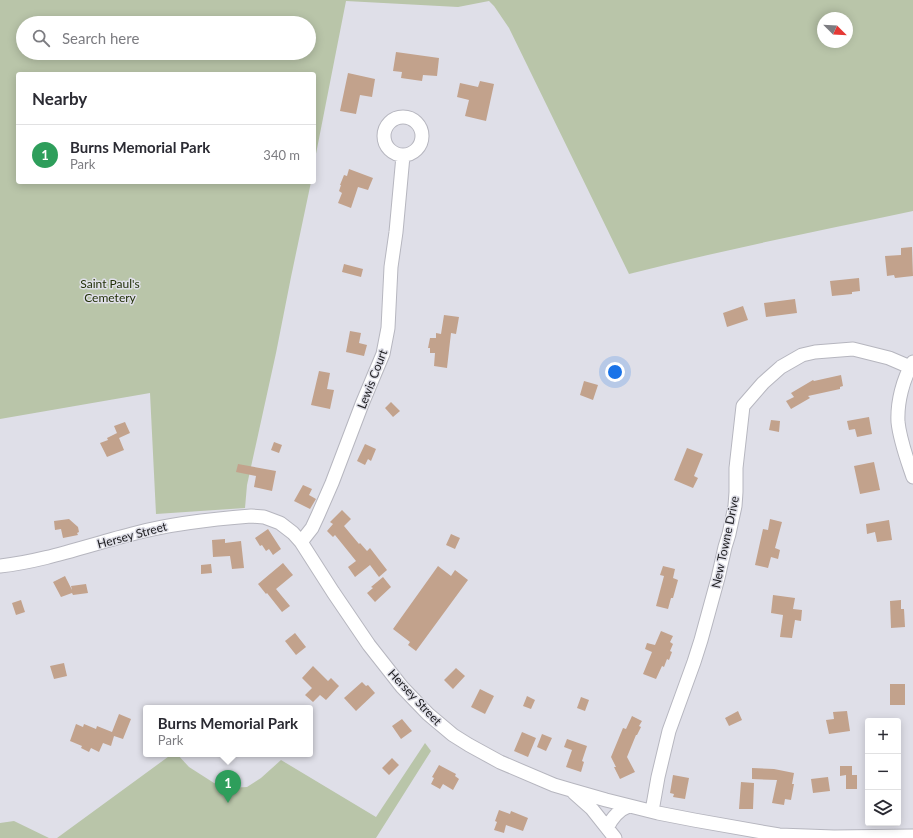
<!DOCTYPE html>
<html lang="en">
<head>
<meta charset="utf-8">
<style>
	body { margin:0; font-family:Lato,sans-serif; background:#f2f2f3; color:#2b2b33 }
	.controls { position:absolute; right:12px; bottom:12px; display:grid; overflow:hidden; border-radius:4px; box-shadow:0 2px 10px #0003 }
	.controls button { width:36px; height:36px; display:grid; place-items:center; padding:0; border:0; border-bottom:1px solid #e1e1e2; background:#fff; color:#2b2b33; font:20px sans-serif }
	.compass { position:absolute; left:817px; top:12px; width:36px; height:36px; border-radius:50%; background:#fff; box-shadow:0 2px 10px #0003; rotate:114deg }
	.you { position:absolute; left:615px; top:372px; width:14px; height:14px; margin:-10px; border:3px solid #fff; border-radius:50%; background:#1a73e8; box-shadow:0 0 0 6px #1a73e833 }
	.badge { display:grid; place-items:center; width:26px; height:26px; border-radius:50%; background:#db2777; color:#fff; font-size:13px; font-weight:700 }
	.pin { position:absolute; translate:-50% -33px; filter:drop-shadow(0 1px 2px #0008) }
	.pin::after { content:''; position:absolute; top:21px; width:14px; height:12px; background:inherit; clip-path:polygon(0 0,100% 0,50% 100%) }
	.popup { position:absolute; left:143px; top:705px; width:170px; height:52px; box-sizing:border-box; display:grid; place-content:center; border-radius:4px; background:#fff; filter:drop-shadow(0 1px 3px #0005); font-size:13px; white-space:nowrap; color:#7c7c81 }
	.popup b { font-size:15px; color:#2b2b33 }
	.popup::after { content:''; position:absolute; left:50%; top:100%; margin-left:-8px; border:8px solid transparent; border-top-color:#fff }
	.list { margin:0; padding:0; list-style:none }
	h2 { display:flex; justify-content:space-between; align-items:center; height:52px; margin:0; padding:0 16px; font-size:17px }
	h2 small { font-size:13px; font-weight:400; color:#7c7c81 }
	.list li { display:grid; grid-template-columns:26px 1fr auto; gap:12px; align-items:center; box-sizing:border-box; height:60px; padding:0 16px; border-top:1px solid #e1e1e2 }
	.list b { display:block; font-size:15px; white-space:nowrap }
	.list p { margin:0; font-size:13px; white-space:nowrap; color:#7c7c81 }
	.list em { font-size:13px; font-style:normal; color:#7c7c81 }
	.icon { flex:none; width:22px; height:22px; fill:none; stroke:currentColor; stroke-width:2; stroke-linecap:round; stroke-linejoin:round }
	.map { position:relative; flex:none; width:913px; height:838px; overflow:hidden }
	.search { position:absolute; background:#fff; box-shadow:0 2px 10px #0003; left:16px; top:16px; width:300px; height:44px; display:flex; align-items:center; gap:10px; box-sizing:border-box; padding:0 14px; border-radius:22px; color:#7c7c81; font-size:15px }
	.panel { position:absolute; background:#fff; box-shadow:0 2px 10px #0003; left:16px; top:72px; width:300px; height:112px; border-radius:4px }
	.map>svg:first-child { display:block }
	.green { fill:#b9c5a9; fill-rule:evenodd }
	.building { fill:#c2a28c }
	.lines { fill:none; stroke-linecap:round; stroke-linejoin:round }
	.minor-casing { stroke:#b6b6bf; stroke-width:15 }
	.minor { stroke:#fff; stroke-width:13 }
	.labels { text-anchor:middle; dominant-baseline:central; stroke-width:3; stroke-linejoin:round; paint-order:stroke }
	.park-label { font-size:12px; fill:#233109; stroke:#dfdfe8 }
	.street-label { font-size:12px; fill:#212124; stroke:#dfdfe8 }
</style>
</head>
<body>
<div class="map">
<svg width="913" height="838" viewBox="0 0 913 838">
	<rect width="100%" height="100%" fill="#dfdfe8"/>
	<!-- green -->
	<path class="green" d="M0,0H913V211C818,231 723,250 629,274L509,28L494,6L489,1L458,7L346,1L314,164V74H18V182H311L291,277L276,353L247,485L245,508L156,514L150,393L0,419ZM823,18H847V42H823ZM23,23H309V53H23Z
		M425,743L431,751L376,838H57L172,754H177L189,767L214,783L230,788L247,787L261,778L281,760L376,817Z
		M14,821L49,838H0V823Z"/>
	<!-- building -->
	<path class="building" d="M396,52L439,58L437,76L423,75L422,81L401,78L402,72L393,71Z
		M348,73L375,79L372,97L360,95L356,114L340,111Z
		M480,81L494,84L486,121L465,116L469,100L457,97L460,83L478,87Z
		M349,169L373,178L368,190L358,187L351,208L338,203L342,193L339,191L341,185H340L344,175L347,176Z
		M912,247L913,276L895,278L894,275L887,276L885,256L901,255V248Z
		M344,264L363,269L361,277L342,272Z
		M859,278L860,291L852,292V294L832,296L830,281Z
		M795,299L797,313L766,317L764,303Z
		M743,306L748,320L727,327L723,313Z
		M444,315L459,317L456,334L451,333L447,368L434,366L435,353H430V348H428L430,338H436V333L441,334Z
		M350,331L361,333L359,343L367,345L364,356L346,352Z
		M319,371L330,373L327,389L334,390L330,409L311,405Z
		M841,375L843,386L840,387V389L808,396L810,398L791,409L786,401L794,397L791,393L813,380L814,381Z
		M584,381L598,385L593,400L580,395Z
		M391,402L400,411L393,417L385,408Z
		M869,417L872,434L857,437L855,429L849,430L847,421Z
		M771,420L780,421L779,432L769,430Z
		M125,422L130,433L119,438L114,426Z
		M117,433L124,450L107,457L100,443L108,440L107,438Z
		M274,442L282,445L279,453L271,450Z
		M365,444L376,449L371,461L368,459L365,465L357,461Z
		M687,448L703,454L694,476L698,478L693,488L674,480Z
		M874,462L880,490L860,494L854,466Z
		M238,464L276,471L272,491L254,487L256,476L236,472Z
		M303,485L312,489L309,495L316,499L310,509L294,501Z
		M342,510L351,519L344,526L359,544L360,543L367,551L370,548L387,570L379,577L370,565L355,577L348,567L356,561L335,535L333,537L327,531L333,524L330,522Z
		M69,519L78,527L79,532L77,533L78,535L63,538L61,529L55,530L54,521Z
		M770,519L782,522L775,548L780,550L778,559L771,557L768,568L755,565L763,529L768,530Z
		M889,520L892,540L877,542L875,532L867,534L866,524Z
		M268,529L281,549L273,555L269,549L266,551L262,545L260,546L255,538Z
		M451,534L460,538L455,549L446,545Z
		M225,539V543L241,541L244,568L232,569L230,556L213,557L212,540Z
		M283,563L293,575L276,589L290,606L282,612L267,593L266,594L258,584Z
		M211,564L212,573L201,574V565Z
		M438,566L451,576L455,570L468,580L416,651L408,645L410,642L393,629Z
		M663,566L675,569L673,578L678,580L673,598H671L668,609L656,606L664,576L660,575Z
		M65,576L72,590L71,586L86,584L88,593L73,595L72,593L61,597L53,582Z
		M383,577L391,587L375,602L367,593L373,588L371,587Z
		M773,595L795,598L793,609L802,610L801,621L795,620L792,638L780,637L783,615L771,613Z
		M21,600L25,612L16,615L12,603Z
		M901,600V609H904L905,627L891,628L890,601Z
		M661,631L673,636L670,642L673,644L670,651L672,652L669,660L667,659L664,667L662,666L656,679L643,674L652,652L645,649L647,643L655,645Z
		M295,633L306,647L296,655L285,641Z
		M64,663L67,676L54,679L50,666Z
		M313,666L328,681L331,678L339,686L326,700L320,695L313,702L305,695L312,688L302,678Z
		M456,668L465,676L453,689L444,680Z
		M362,682L366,686L368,685L375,693L356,711L344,698Z
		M890,684H905V705H890Z
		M480,689L494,696L485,714L471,707Z
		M527,696L535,700L531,709L523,706Z
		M581,697L589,700L585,711L577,708Z
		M738,711L742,720L729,726L725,718Z
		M847,711L850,731L829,734L826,720L834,719L833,712Z
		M119,714L131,719L123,739L114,736L111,746L103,743L99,752L91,748L89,752L81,748L82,746L70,741L76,724L83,727L84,724L96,729L97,726L112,732Z
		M632,716L642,721L639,726L641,727L637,735H636L627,757L635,772L620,779L614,767H616L611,757L623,728L626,729Z
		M402,719L412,731L401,739L392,726Z
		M522,732L536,738L528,757L514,751Z
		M542,734L552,738L546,751L537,747Z
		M567,739L587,746L582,761L584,762L581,772L566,767L572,750L564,747Z
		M392,758L399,765L389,775L382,768Z
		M439,765L456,774L455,776L459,779L453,790L443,784L440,789L431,784L434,778L432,777Z
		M840,766H852V775H857V789H846V775L840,776Z
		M752,768L774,769L794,773L792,784H794L791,800L785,799L784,805L772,803L777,780L752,779Z
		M673,775L689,778L685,799L673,797L674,794L670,793Z
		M828,777L830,791L813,793L811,779Z
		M741,782L754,783L753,809H739Z
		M499,810L510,814L511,811L528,818L523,831L506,825L504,833L494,830L497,822L495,821Z"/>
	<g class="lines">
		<defs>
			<path id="minor" d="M384 136a19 19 0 1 1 38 0a19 19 0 1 1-38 0Z
				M913,362C903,379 897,402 898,422C900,441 907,459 913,477
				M301,542L312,528L318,515L332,483L362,404L383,354L388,328L391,267L396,232L403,156
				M0,566C46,561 91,544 136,533C174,523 212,519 251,516L264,517L280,523L293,533L301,542L333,592L369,645L402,687L428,714L453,735L469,745L500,762L554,785L571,790L606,800L658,813L694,820L779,835L834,837L913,836
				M574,793L592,809L615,838
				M652,811L658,777L669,731L694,662L701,640L718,578L725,547L729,534L735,506L736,492V468L743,406L763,383L781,367L802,355L815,352L853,349L889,358L910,367
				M607,828C612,818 618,810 629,806"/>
		</defs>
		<!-- minor casing -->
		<use href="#minor" class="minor-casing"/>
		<!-- minor -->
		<use href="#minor" class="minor"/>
	</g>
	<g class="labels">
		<!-- park labels -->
		<g class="park-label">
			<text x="110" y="283">Saint Paul's<tspan x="110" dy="14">Cemetery</tspan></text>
		</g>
		<!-- street labels -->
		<g class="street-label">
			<text transform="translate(372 379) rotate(-69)">Lewis Court</text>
			<text transform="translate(132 535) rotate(-15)">Hersey Street</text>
			<text transform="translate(725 542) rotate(-78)">New Towne Drive</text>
			<text transform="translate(415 697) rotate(47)">Hersey Street</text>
		</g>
	</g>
</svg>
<div class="controls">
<button>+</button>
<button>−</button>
<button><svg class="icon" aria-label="layers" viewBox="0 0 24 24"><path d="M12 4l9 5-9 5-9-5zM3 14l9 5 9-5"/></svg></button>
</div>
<svg class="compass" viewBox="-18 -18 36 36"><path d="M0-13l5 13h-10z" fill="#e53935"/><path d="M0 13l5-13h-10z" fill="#7c7c81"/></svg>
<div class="you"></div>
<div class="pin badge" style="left:228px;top:803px;background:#2e9e5b">1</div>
<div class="popup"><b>Burns Memorial Park</b>Park</div>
<div class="search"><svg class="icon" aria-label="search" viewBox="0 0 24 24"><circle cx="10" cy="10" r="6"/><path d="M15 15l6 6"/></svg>Search here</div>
<section class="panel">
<h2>Nearby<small></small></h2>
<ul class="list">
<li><span class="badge" style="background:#2e9e5b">1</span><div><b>Burns Memorial Park</b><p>Park</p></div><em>340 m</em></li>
</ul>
</section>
</div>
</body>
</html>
